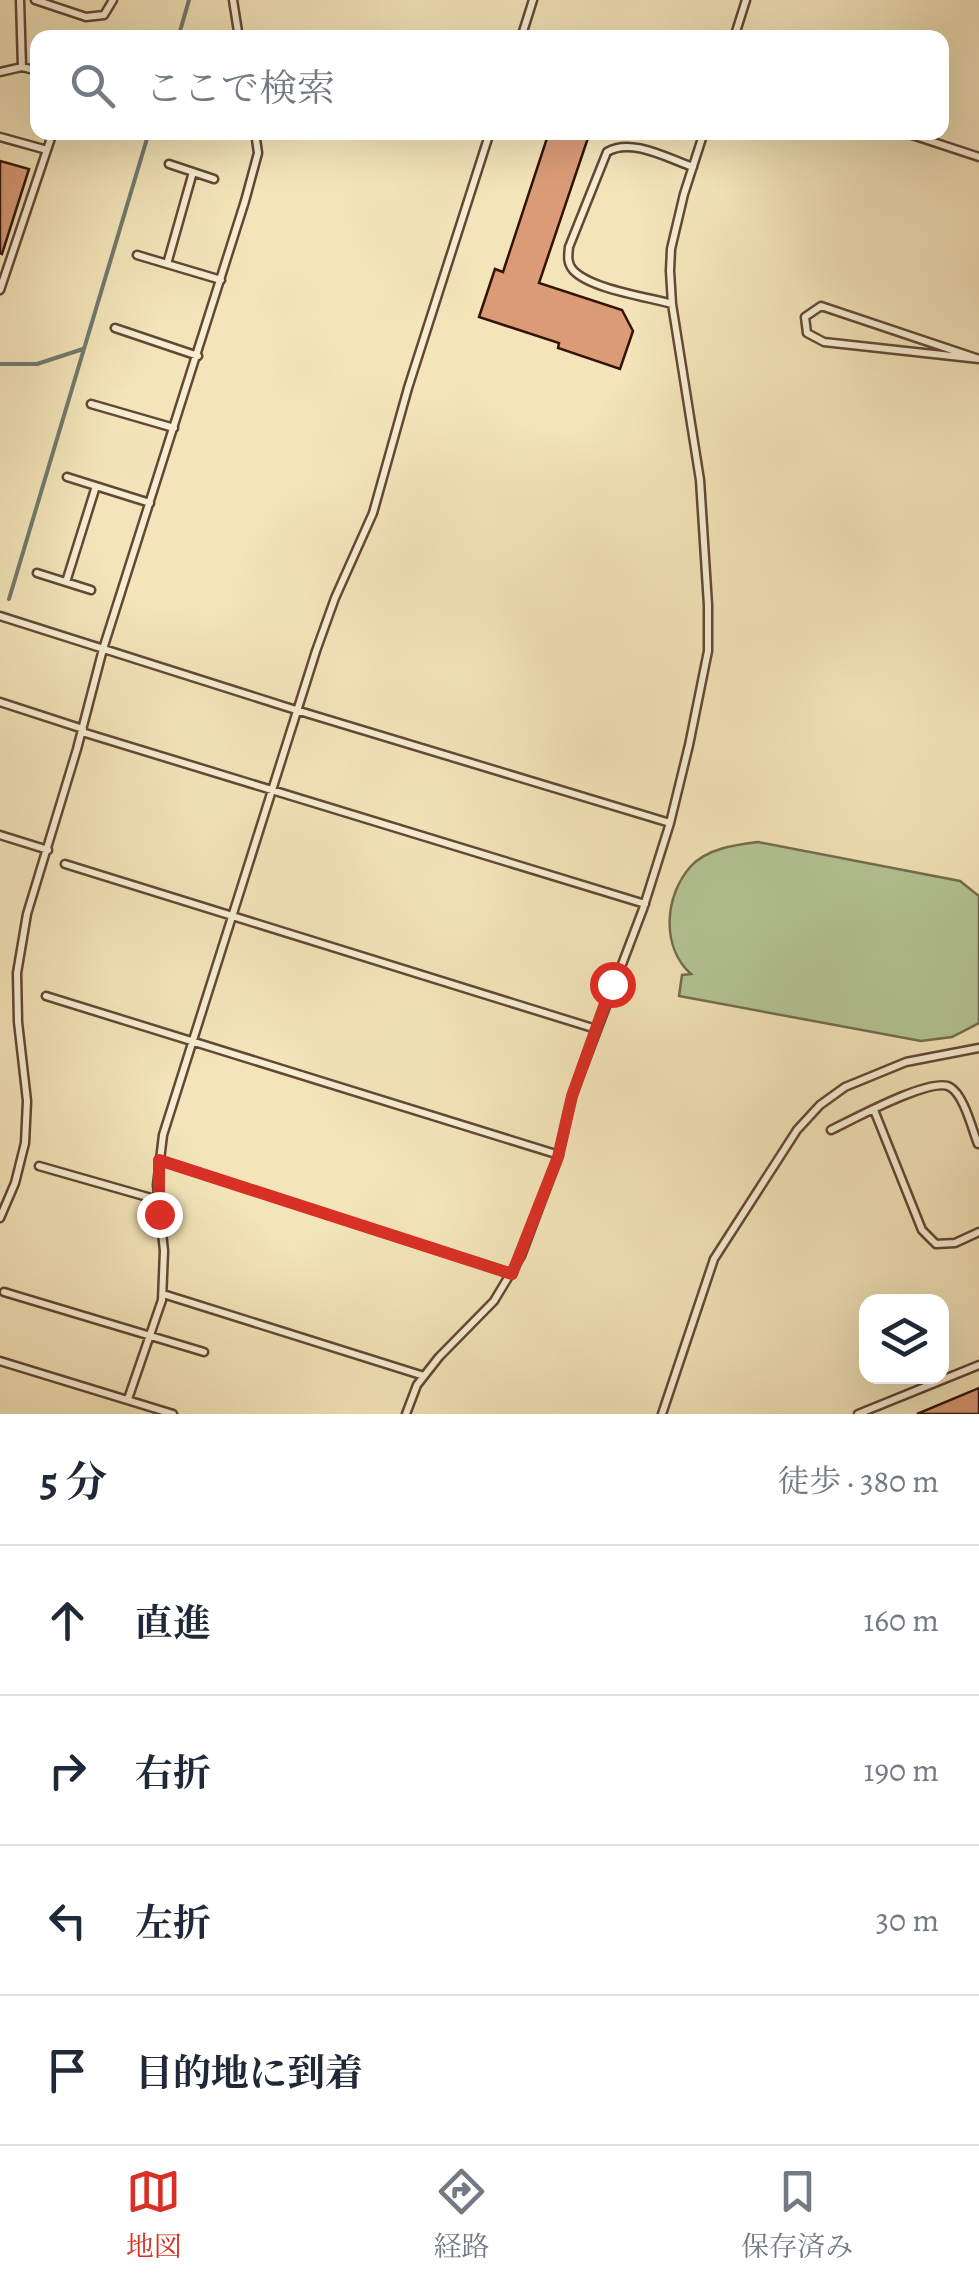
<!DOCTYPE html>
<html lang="ja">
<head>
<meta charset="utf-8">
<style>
	body { margin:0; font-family:Alegreya,"Noto Serif JP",serif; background:#f2f2f3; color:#1f2937 }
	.controls { position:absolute; right:30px; bottom:30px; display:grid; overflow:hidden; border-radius:20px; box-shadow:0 10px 40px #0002 }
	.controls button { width:90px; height:90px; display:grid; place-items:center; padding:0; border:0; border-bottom:2px solid #e0e1e3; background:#fff; color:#1f2937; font:50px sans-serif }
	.stop { position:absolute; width:30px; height:30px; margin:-22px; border:8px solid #d93025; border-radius:50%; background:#fff }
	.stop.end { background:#d93025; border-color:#fff; box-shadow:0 2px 10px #0008 }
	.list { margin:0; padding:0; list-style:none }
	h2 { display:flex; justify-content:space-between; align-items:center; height:130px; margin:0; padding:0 40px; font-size:42px }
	h2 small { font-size:32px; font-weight:400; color:#747a83 }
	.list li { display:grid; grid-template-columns:65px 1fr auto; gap:30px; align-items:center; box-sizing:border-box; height:150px; padding:0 40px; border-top:2px solid #e0e1e3 }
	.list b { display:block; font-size:38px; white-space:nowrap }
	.list em { font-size:32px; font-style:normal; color:#747a83 }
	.icon { flex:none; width:55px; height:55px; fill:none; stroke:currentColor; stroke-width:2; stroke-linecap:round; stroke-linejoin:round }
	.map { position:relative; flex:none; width:979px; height:1414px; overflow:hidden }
	.search { position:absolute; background:#fff; box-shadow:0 10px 40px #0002; left:30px; right:30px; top:30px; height:110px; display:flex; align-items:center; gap:25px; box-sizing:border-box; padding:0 35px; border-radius:20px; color:#747a83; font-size:38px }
	.sheet { height:730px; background:#fff }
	nav { display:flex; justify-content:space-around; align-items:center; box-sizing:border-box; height:140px; border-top:2px solid #e0e1e3; background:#fff; font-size:28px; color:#747a83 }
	nav a { display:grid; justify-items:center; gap:5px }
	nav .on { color:#d93025 }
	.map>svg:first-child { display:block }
	.green { fill:#b4c595; stroke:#736c4e; stroke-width:2.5 }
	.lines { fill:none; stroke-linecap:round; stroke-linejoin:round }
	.stream { stroke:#717a6e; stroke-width:4 }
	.building { fill:#da9b76; stroke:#321407; stroke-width:2.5 }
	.lane-casing { stroke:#624834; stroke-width:11 }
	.lane { stroke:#f7edd2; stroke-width:6 }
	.route { stroke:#d93025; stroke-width:12 }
</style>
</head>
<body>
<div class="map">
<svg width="979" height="1414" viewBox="0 0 979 1414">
	<rect width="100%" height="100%" fill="#f3e4b9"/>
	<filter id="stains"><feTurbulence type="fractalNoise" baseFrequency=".002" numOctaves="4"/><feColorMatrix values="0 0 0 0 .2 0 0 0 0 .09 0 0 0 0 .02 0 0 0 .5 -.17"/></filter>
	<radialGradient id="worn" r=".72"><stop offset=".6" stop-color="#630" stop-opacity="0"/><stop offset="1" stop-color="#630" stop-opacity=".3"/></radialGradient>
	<!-- green -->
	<path class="green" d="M758,842L960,881L979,896V1023L952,1037L921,1041L679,996L682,975L691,974C661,947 664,896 691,866C708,848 735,845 758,842Z"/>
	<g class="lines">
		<!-- stream -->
		<path class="stream" d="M178,38L189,0
			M0,364H37L83,349
			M9,599L149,132"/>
	</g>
	<!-- building -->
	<path class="building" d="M549,132H590L539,283L622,310L633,331L620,369L558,348L559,343L479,317L495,269L503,272Z
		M0,161L29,169L2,254L0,253Z
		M979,1388V1414H917Z"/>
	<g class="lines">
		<defs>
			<path id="lane" d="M20,0L22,67
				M35,0L86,17L104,15L113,0
				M233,0L239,38
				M521,38L533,0
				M734,38L746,0
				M0,72L22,67L38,71
				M903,132L979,157
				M0,137L47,150
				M169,164L214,179
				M137,255L221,280
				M167,264L193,172
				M0,290L53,132
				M672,304C648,297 590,289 573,270C567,263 568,256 569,247L607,152C631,137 669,159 693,167
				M821,306L979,359L824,342L807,333L805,317Z
				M115,328L198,356
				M91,404L174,428
				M67,477L150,503
				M37,573L91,590
				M66,582L96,486
				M0,616L296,710L670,823
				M0,702L83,729
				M82,732L645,904
				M0,835L48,850
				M65,864L596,1029
				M46,996L559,1155
				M874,1110L922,1230L936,1244L955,1243L979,1232
				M831,1130C852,1120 932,1076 950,1087C964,1095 972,1129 978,1144
				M159,1160L512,1274
				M39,1166L158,1200
				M0,1218L15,1183L25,1143L27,1101L18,1022L17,973L27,914L77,749L103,649L245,201L258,153L255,132
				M4,1292L204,1352
				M163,1294L424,1376
				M0,1361L173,1414
				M128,1399L162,1300L164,1251L157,1185L163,1135L316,651L335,598L373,513L408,388L490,132
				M406,1414L417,1385L439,1357L494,1301L521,1256L558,1157L572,1096L643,909L670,823L689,745L708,651V605L700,480L672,304L670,271L671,249L684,194L704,132
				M662,1414L714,1259L797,1130L820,1105L845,1087L906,1062L979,1048
				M858,1414L979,1365"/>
		</defs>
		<!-- lane casing -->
		<use href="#lane" class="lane-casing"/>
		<!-- lane -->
		<use href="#lane" class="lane"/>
	</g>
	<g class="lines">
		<!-- route -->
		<path class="route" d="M159,1214V1160L512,1274L558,1157L572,1096L612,984"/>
	</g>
	<rect width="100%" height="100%" filter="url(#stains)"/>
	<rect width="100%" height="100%" fill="url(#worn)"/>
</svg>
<div class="controls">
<button><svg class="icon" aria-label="layers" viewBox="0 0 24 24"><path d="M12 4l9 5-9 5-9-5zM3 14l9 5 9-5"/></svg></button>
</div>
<div class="stop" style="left:612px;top:984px"></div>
<div class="stop end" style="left:159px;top:1214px"></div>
<div class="search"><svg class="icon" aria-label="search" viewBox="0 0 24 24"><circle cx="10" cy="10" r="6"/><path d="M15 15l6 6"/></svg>ここで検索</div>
</div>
<section class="sheet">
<h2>5 分<small>徒歩 · 380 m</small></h2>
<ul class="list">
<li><svg class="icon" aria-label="ahead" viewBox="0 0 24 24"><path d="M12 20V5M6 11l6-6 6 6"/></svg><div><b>直進</b></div><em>160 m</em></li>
<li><svg class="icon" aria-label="right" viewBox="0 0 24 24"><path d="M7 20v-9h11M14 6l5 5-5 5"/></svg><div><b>右折</b></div><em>190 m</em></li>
<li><svg class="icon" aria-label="left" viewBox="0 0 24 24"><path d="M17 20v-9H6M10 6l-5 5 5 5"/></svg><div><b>左折</b></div><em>30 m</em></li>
<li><svg class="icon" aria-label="arrive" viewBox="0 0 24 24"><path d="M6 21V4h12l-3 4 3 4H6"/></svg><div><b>目的地に到着</b></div></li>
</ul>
</section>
<nav>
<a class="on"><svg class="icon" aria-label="map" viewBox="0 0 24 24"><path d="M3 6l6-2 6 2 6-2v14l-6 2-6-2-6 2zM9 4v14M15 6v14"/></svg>地図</a>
<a><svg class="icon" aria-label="directions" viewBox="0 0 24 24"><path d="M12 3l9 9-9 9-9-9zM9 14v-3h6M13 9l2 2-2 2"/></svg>経路</a>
<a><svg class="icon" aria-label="saved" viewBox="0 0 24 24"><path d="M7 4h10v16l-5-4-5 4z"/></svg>保存済み</a>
</nav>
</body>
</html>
